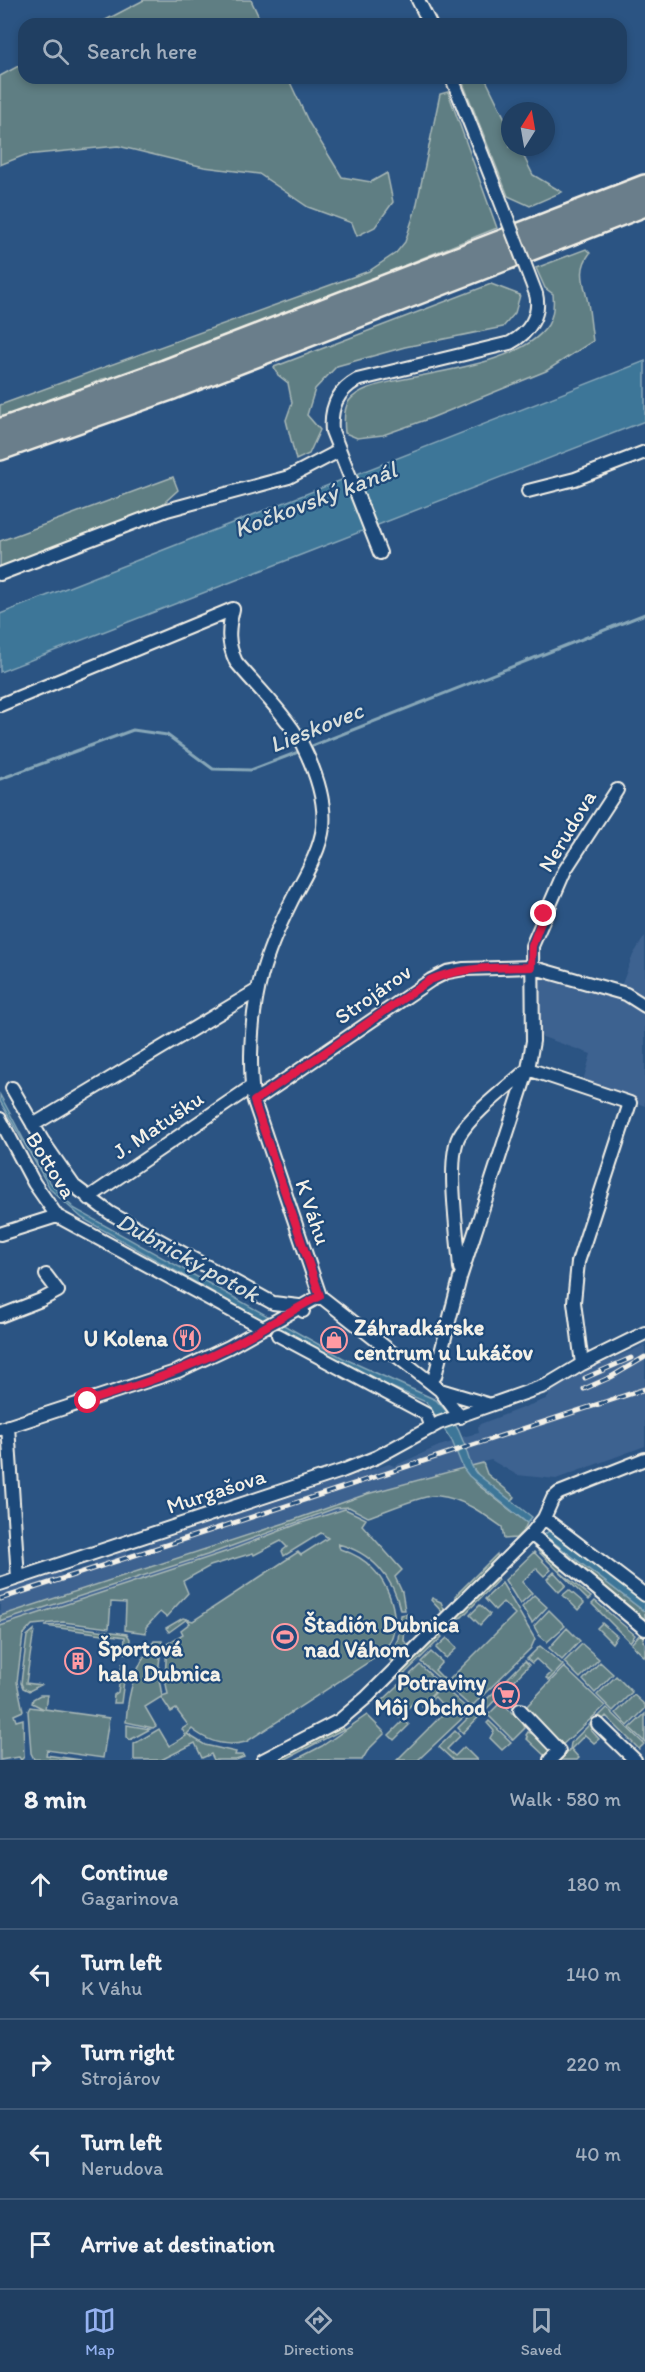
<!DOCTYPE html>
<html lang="en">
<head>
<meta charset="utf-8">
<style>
	body { margin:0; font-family:Itim,sans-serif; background:#2d4a6b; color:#f1f3f6 }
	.compass { position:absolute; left:501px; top:102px; width:54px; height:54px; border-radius:50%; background:#203f62; box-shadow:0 3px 9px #0003; rotate:11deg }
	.stop { position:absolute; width:18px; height:18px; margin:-14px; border:4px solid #e11d48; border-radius:50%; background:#fff }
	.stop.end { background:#e11d48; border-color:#fff; box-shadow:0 2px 6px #0008 }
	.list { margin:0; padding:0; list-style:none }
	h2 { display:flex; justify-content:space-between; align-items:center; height:78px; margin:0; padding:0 24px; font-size:26px }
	h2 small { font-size:20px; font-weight:400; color:#a2afbe }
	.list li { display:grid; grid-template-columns:39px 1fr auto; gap:18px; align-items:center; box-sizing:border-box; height:90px; padding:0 24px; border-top:2px solid #3d5877 }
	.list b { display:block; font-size:22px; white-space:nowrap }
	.list p { margin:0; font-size:20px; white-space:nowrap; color:#a2afbe }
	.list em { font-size:20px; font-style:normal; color:#a2afbe }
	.icon { flex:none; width:33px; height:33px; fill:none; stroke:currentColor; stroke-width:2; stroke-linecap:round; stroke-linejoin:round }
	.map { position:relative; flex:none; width:645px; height:1760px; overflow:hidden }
	.search { position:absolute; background:#203f62; box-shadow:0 3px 9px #0003; left:18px; right:18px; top:18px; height:66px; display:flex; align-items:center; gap:15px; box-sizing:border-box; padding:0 21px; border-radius:18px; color:#a2afbe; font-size:22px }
	.sheet { height:528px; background:#203f62 }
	nav { display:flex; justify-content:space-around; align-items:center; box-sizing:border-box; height:84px; border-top:2px solid #3d5877; background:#203f62; font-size:16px; color:#a2afbe }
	nav a { display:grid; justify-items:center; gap:3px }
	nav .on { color:#95b2f1 }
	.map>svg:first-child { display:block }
	.built { fill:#3e6290 }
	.green { fill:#5e7e83; stroke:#a9b8b6; stroke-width:1.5 }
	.water { fill:#3e7698; stroke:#87a7b8; stroke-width:1.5 }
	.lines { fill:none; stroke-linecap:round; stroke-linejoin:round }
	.stream { stroke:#87a7b8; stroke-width:3 }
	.minor-casing { stroke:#f4f1e8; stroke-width:16 }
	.motorway-casing { stroke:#f4f1e8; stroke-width:26 }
	.minor { stroke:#1f4a7a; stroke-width:12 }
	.motorway { stroke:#6b7e8b; stroke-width:21 }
	.rail-casing { stroke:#f4f1e8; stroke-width:5 }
	.rail { stroke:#1f4a7a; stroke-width:3; stroke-dasharray:9; stroke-linecap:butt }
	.minor-bridge-casing { stroke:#f4f1e8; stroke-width:16; stroke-linecap:butt }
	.minor-bridge { stroke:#1f4a7a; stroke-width:12 }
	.route { stroke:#e11d48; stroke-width:8 }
	.labels { text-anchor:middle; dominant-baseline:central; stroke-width:4.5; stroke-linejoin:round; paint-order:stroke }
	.street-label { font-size:22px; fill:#f4f1e8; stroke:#1f4a7a }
	.poi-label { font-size:22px; font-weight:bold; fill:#f4f1e8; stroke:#1f4a7a; text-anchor:start }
	.water-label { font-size:24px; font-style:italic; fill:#d9dfdc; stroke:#1f4a7a }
</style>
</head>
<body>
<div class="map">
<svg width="645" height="1760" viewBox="0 0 645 1760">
	<rect width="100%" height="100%" fill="#2b5483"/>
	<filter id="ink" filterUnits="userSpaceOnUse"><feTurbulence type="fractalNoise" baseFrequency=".0167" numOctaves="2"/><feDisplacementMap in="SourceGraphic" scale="12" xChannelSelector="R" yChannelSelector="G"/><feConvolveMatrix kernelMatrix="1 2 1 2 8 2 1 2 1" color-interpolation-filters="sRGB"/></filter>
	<g filter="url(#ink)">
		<!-- built -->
		<path class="built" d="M645,936V1106L582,1084L591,1054L540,1036V967L620,989L633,955Z
			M645,1345V1446L556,1479L517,1475L491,1460L367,1494L351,1501L345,1511L253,1553L0,1636V1593L57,1572L63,1575L94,1565V1562L116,1557V1553L124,1550L127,1554L148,1547L151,1543L389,1464L394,1466L439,1446L463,1439L462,1437L479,1433L478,1428L480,1424L546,1399L549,1396L547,1391L571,1379L572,1376Z"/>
		<!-- green -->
		<path class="green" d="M144,0H251L262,24H98Z
			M24,63V78H288L309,123L342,177L371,182L387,173L393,202L375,227L357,236L352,223L308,207L259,174L204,167L118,146L25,155L0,165V76Z
			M461,78H485L510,129V147H519L533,175L562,192L530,206L508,196Z
			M448,92L497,228L405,265V267L109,380L107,378L102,379L75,392L0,418V405L369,271L396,253L405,242L416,208L440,94Z
			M586,249L590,253C577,270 584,283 588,303C590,315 591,328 593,341L546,371L431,418L383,435L357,438L345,433C344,423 343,409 349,401C360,387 383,384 399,380C441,371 524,362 548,325C554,315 554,304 553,294L545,288L536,268Z
			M491,284L520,295L515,313L503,327L405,347L337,366L315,389L307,415L320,430L309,454L296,460L286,420L292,403L288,383L278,375L274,367Z
			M173,477L178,490L156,510L0,569V541Z
			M483,1463L487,1474L515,1497L512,1502L479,1476L471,1466Z
			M463,1468L478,1485L527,1523L524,1530L516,1538L504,1539L502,1527C484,1514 462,1498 439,1496C423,1494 384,1512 368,1517L349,1507L336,1508L207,1555L0,1622V1616L285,1523L367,1494Z
			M345,1509L366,1519L362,1525L402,1570L395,1577L402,1592L405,1610H400C394,1578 371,1552 338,1544L340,1549C352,1553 363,1558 372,1568C394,1590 406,1635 378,1656L246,1742C226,1747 208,1742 192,1729L187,1734L205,1745L236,1752L235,1755H243L244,1757L236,1760H214L211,1754L202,1758L195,1743L161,1760H134V1744L159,1729L169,1746L186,1736L182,1729L188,1725L176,1709L171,1712L161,1697L145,1707L156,1726L153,1728L126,1722C128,1691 136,1666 154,1641H162L158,1673L162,1696L168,1694L165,1679L167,1644L183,1634L181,1630L190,1623L187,1619L169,1632L166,1628L183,1618L193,1621L298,1552L301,1555L328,1538L321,1533L284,1556L282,1551L287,1547L281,1541L254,1555L253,1553L210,1566L183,1581L188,1593L166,1617L160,1612L146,1627V1633L125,1630L126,1603L111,1602L109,1628L63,1622L32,1625L23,1635L17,1682L23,1711L14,1715L16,1721L23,1719L24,1757L21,1760L19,1757L0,1760V1626L228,1551L298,1524Z
			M544,1535L645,1612V1624L542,1539Z
			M540,1549L564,1567L560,1572L591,1597L588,1600L538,1551Z
			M534,1552L551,1570L544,1576L536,1568L522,1582L532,1593L520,1604L505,1580Z
			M497,1554L498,1560L459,1600L456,1599L455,1596Z
			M554,1572L566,1585L559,1592L547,1579Z
			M494,1574L498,1580L462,1617L455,1619Z
			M502,1583L535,1639L531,1648L471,1707L421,1662L431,1652L442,1662L435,1670L447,1682L515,1614L503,1602L495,1610L485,1599Z
			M569,1590L584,1603L578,1610L563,1595Z
			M534,1595L547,1607L532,1623L522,1607Z
			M432,1598L441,1602L445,1612L396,1663L391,1662L388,1657L398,1639L401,1615L406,1614L404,1641L409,1645L442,1612L431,1600Z
			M595,1601L635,1635L630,1642L592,1604Z
			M480,1605L490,1614L480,1625L470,1615Z
			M549,1610L565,1626L547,1642L539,1635L534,1626Z
			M602,1623L617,1636L612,1643L597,1628Z
			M62,1625L127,1634L130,1639L129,1654L124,1653L125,1637L45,1626Z
			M567,1628L580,1641L562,1660L549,1648Z
			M34,1630L26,1683L41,1685L29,1691L23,1688L21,1683L27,1636Z
			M642,1632L645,1635L643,1641L645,1643V1657L631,1644Z
			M438,1633L442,1637L399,1679L396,1675Z
			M447,1638L457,1648L446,1658L436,1648Z
			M582,1644L599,1659L580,1678L564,1662Z
			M540,1646L563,1665L549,1680L546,1678L551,1673L536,1659L532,1663L527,1659Z
			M525,1661L529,1665L504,1691L499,1687Z
			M600,1662L613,1674L595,1693L583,1680Z
			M122,1664L126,1665L121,1703H113L114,1695L118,1692Z
			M420,1665L441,1685L423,1703L417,1699L399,1717L382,1701Z
			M564,1667L605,1706L561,1746L529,1711L527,1706Z
			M616,1676L632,1692L613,1711L597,1695Z
			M442,1686L470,1711L418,1760H397L447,1710L435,1697L423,1707L422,1706Z
			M497,1689L502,1693L463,1733L458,1728Z
			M40,1695H47L45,1709L109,1718L103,1758L47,1750L46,1755L81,1760L34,1759L31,1753L28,1711L30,1707L44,1709L32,1703L33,1699Z
			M634,1695L645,1705V1709L628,1726L616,1713Z
			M501,1702L516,1717L519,1715L525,1728L513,1740L488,1715Z
			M607,1708L644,1744L639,1749L606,1716L600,1722L596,1719Z
			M645,1714V1742L630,1728Z
			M367,1715L385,1733L368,1750L362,1760H295L322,1746Z
			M404,1720L409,1725L394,1740L389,1735Z
			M594,1720L597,1724L591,1730L599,1739L594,1743L585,1735L571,1749L579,1758L577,1760H560L570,1749L571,1743Z
			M489,1721L511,1742L502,1750L490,1738L494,1731L487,1723Z
			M127,1725L150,1729L130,1740L127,1737Z
			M341,1725L344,1729L284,1760H276Z
			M455,1731L460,1736L447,1749L455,1756L464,1747L477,1760H453L439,1747Z
			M528,1732L538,1736L554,1748L545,1756L527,1739L528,1738L526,1735Z"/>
		<!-- water -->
		<path class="water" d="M645,361V421L0,672V614Z
			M0,1095C22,1134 40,1180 75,1209L343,1358L436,1400C447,1411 458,1426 463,1441C468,1452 468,1463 476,1473L532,1517L527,1523L469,1476L463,1468L452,1441L426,1402L345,1367L82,1218L51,1190L0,1101Z
			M549,1531L645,1603V1612L544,1535Z"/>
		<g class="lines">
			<!-- stream -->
			<path class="stream" d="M307,748L645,614
				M0,779L133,730L167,735L213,769L251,770L301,751"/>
			<defs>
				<path id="minor" d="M418,0L430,24
					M452,78L499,197
					M528,491L575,479L645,452
					M380,553L332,431C330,408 337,391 357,380L510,343C529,333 541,315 536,294
					M0,574L167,510L289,477L339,451
					M233,609C228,629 227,643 236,662C257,687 286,715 302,744C314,768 326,800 323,827C320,853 302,880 291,902C264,956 252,995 251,1056C251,1071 251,1086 254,1101L320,1296L440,1390L460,1417
					M0,705L233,609
					M12,1088L42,1140L74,1186L110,1213L273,1303L299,1306L303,1311
					M254,1101L431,980L447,972L464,969L531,967L626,994L645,1006
					M0,1119L34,1183L57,1216L263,1328
					M33,1125L256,991
					M88,1198L251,1087
					M0,1234L57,1216
					M460,1268C458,1238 446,1160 459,1136C471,1114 509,1086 528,1069L630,1103L578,1262L574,1302L582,1364
					M0,1316L41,1300L58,1291L46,1275
					M278,1335L426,1414L431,1428
					M430,1382L435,1376L460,1278L528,1069L533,1041L532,946L565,870L617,790
					M440,1390L490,1405
					M8,1426L18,1578
					M0,1429L178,1371L229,1347L320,1296
					M544,1518L645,1595
					M531,1534L645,1629
					M0,1584L342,1471L377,1457L439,1423L547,1385L582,1364L645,1333
					M520,1710L559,1751L550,1760
					M598,1724L635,1760
					M263,1760L340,1720L367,1697L531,1534L544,1518L553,1498L559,1493L645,1459"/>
				<path id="motorway" d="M0,430L165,371L645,186
					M0,449L173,388L645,205"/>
			</defs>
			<!-- minor casing -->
			<use href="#minor" class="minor-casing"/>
			<!-- motorway casing -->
			<use href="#motorway" class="motorway-casing"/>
			<!-- minor -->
			<use href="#minor" class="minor"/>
			<!-- motorway -->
			<use href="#motorway" class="motorway"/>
			<defs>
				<path id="rail" d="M585,1378L631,1358
					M584,1389L611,1377L645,1357
					M0,1599L645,1389"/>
			</defs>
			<!-- rail casing -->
			<use href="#rail" class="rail-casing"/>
			<!-- rail -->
			<use href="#rail" class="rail"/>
			<defs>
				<path id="minor-bridge" d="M499,197L536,294"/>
			</defs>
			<!-- minor-bridge casing -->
			<use href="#minor-bridge" class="minor-bridge-casing"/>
			<!-- minor-bridge -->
			<use href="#minor-bridge" class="minor-bridge"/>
		</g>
	</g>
	<g class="lines" filter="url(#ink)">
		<!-- route -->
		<path class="route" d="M88,1401C136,1386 182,1371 227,1348C259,1332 288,1312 320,1296L254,1101L430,980C462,966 497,968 531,967L532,946L544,914"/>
	</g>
	<!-- icons -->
	<defs>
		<symbol id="restaurant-ring" viewBox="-11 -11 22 22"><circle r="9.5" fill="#1f4a7a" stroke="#ff9aa2" stroke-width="1.5"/><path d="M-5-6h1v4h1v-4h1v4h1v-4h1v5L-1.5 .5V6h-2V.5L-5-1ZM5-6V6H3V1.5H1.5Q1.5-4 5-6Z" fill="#ff9aa2"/></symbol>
		<symbol id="shop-ring" viewBox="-11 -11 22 22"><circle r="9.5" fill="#1f4a7a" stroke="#ff9aa2" stroke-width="1.5"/><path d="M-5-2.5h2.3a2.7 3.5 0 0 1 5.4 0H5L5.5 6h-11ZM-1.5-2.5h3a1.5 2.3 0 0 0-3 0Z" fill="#ff9aa2"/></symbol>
		<symbol id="stadium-ring" viewBox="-11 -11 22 22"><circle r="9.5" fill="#1f4a7a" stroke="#ff9aa2" stroke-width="1.5"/><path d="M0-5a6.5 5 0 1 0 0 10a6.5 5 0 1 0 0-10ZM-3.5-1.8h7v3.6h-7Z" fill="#ff9aa2"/></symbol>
		<symbol id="building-ring" viewBox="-11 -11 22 22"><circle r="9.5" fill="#1f4a7a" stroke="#ff9aa2" stroke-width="1.5"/><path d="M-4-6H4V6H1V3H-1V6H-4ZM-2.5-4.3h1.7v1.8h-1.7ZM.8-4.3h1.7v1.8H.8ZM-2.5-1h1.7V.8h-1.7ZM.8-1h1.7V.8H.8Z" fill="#ff9aa2"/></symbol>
		<symbol id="supermarket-ring" viewBox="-11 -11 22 22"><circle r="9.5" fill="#1f4a7a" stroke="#ff9aa2" stroke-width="1.5"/><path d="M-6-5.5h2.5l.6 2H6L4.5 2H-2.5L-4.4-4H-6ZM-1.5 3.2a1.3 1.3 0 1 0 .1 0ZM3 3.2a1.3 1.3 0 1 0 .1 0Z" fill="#ff9aa2"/></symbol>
	</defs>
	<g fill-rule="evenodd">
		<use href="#restaurant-ring" x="172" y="1323" width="30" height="30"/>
		<use href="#shop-ring" x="319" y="1325" width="30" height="30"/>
		<use href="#stadium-ring" x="270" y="1622" width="30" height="30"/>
		<use href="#building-ring" x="63" y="1646" width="30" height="30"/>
		<use href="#supermarket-ring" x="491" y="1680" width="30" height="30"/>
	</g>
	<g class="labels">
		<!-- street labels -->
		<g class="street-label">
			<text transform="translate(567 831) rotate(-59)">Nerudova</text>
			<text transform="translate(373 994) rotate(-35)">Strojárov</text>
			<text transform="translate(158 1125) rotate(-34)">J. Matušku</text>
			<text transform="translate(51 1165) rotate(58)">Bottova</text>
			<text transform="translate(313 1212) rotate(71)">K Váhu</text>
			<text transform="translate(216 1491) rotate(-18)">Murgašova</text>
		</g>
		<!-- poi labels -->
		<g class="poi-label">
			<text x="354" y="1327">Záhradkárske<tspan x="354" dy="25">centrum u Lukáčov</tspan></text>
			<text x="168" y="1338" text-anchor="end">U Kolena</text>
			<text x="304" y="1624">Štadión Dubnica<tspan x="304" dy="25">nad Váhom</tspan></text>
			<text x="98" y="1648">Športová<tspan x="98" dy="25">hala Dubnica</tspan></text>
			<text x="486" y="1682" text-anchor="end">Potraviny<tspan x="486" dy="25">Môj Obchod</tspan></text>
		</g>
		<!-- water labels -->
		<g class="water-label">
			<text transform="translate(315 499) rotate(-21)">Kočkovský kanál</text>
			<text transform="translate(316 727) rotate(-22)">Lieskovec</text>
			<text transform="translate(188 1257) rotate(29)">Dubnický potok</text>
		</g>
	</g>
</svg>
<svg class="compass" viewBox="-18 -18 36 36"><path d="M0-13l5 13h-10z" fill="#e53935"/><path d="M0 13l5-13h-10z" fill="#a2afbe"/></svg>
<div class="stop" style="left:88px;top:1401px"></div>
<div class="stop end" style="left:544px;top:914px"></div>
<div class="search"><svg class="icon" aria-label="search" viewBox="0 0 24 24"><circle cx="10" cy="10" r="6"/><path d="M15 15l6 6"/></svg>Search here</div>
</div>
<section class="sheet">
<h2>8 min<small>Walk · 580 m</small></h2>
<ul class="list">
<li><svg class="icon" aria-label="ahead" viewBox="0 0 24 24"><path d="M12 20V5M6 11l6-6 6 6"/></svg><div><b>Continue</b><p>Gagarinova</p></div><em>180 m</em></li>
<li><svg class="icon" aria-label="left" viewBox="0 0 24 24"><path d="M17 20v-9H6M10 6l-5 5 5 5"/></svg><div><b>Turn left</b><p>K Váhu</p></div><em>140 m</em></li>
<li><svg class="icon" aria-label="right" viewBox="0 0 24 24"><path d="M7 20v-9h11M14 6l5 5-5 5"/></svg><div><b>Turn right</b><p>Strojárov</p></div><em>220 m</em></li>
<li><svg class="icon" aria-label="left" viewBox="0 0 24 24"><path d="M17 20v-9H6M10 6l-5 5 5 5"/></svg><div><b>Turn left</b><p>Nerudova</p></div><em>40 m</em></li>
<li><svg class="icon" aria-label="arrive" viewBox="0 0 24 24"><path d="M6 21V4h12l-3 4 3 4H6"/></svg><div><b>Arrive at destination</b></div></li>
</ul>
</section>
<nav>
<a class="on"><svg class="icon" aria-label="map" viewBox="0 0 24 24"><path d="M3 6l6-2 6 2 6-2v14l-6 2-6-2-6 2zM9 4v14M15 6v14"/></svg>Map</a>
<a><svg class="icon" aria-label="directions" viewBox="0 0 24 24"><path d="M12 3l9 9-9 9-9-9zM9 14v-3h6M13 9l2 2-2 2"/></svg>Directions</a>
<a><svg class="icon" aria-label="saved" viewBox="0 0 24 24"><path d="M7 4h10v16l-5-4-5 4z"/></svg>Saved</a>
</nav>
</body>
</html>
